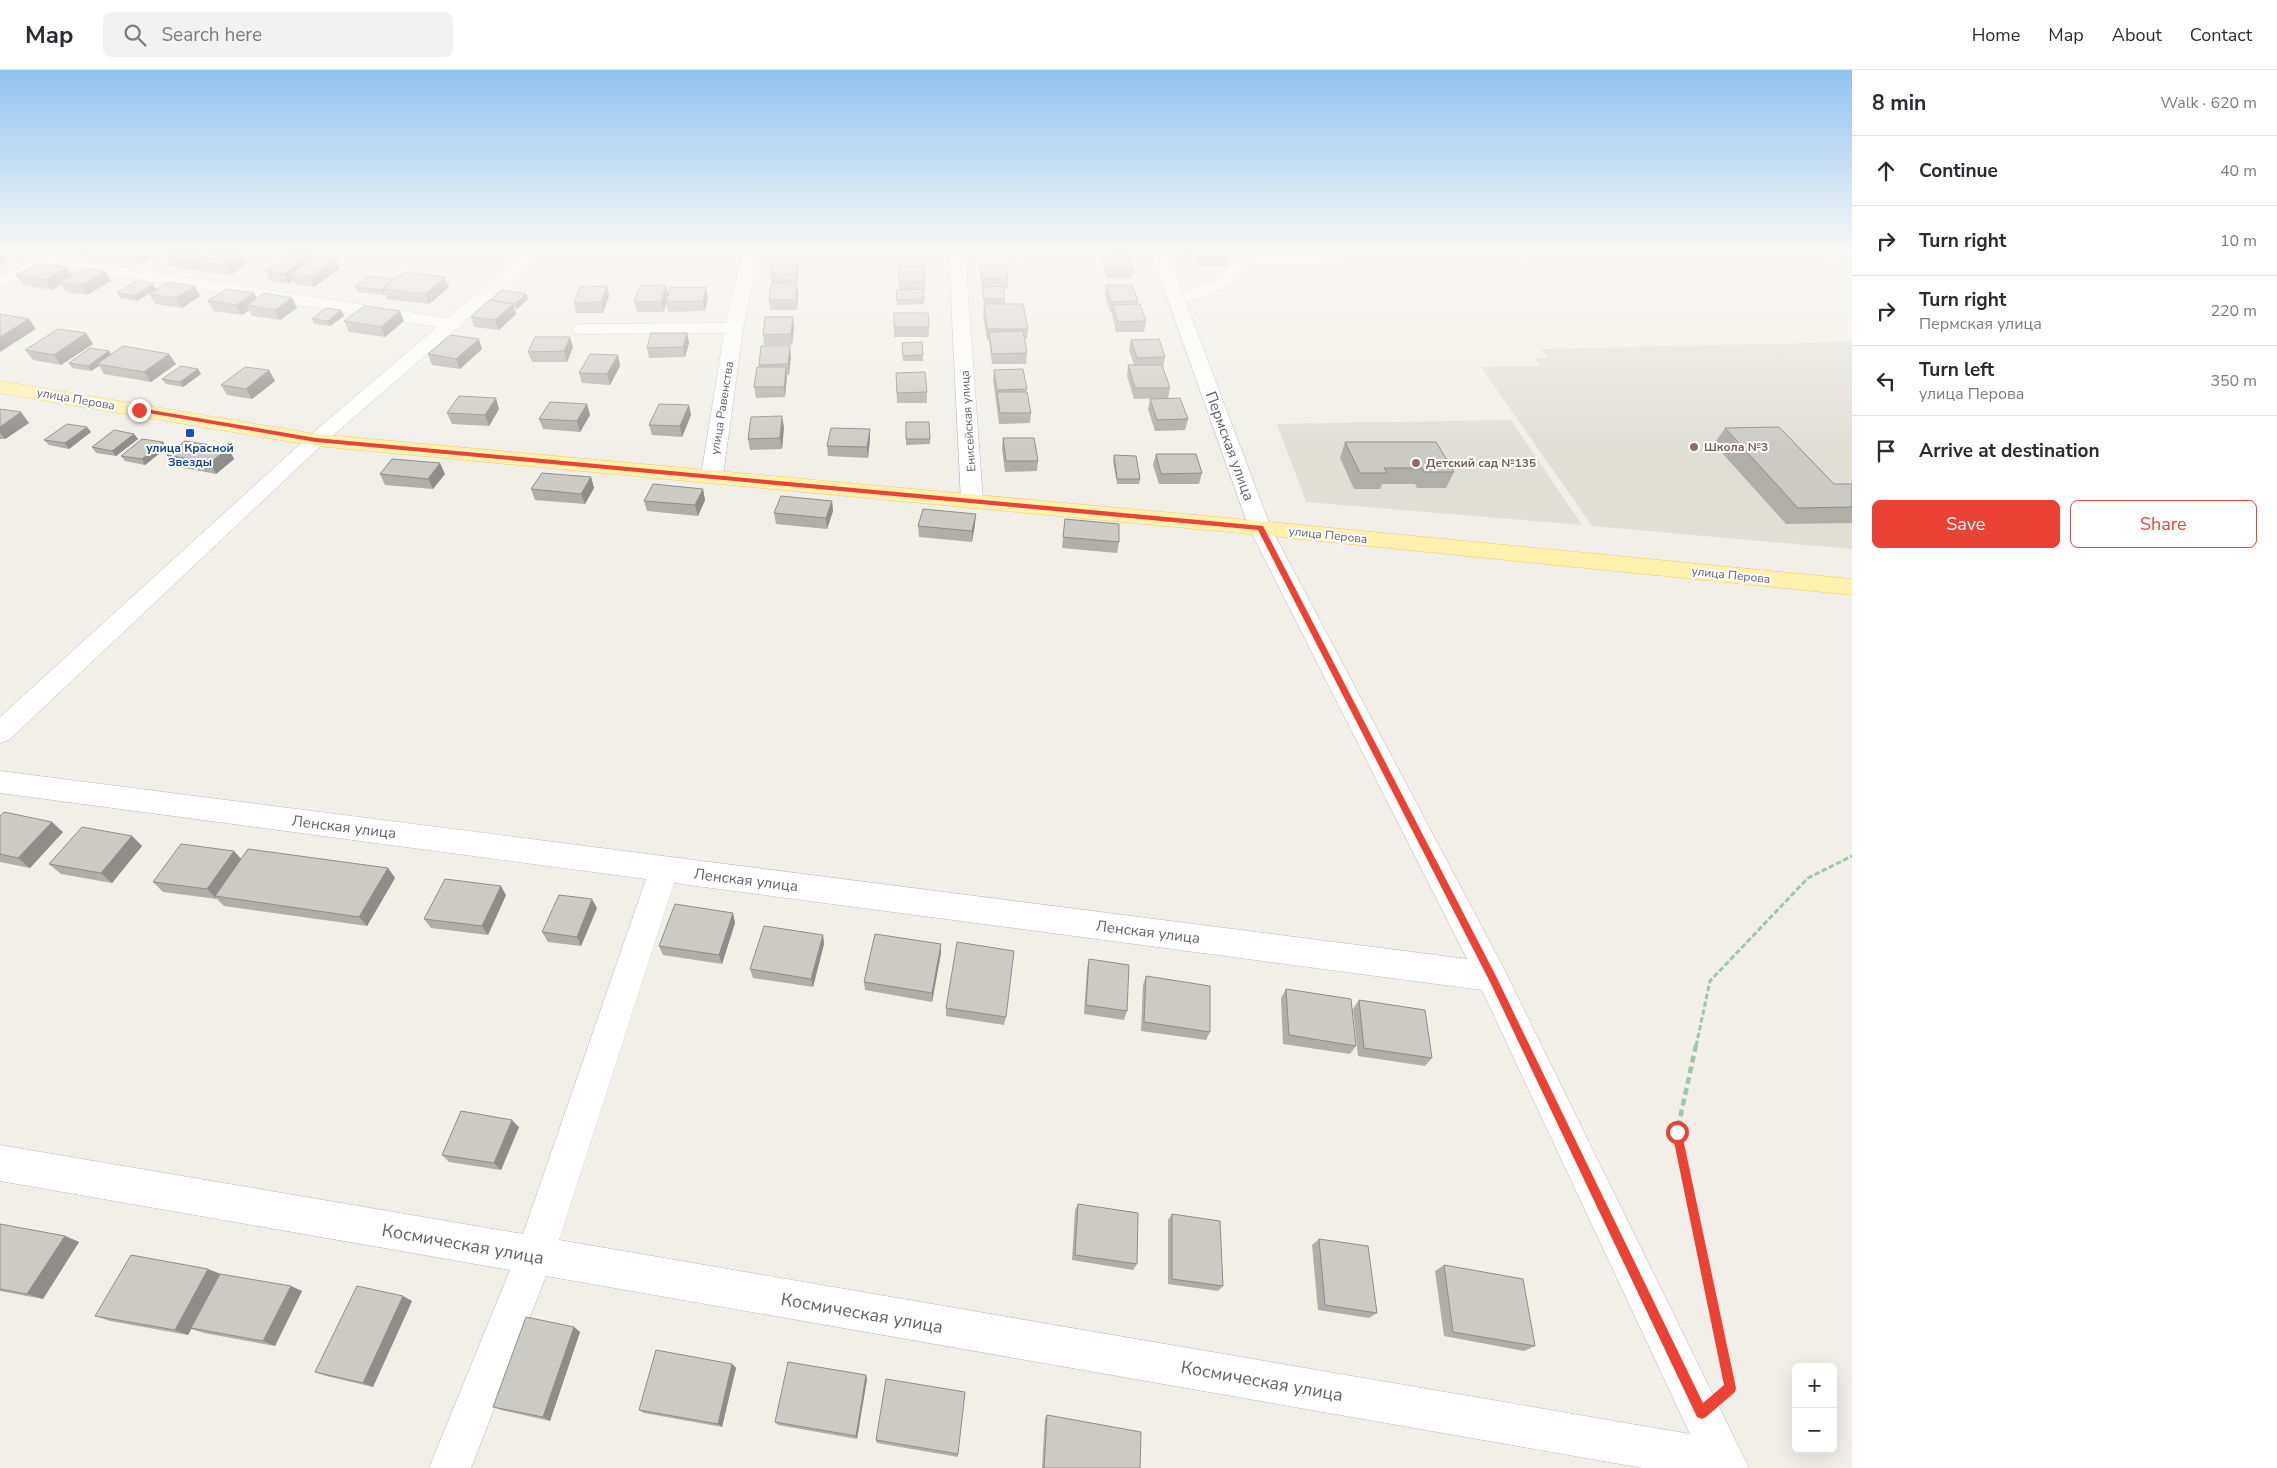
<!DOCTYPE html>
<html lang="en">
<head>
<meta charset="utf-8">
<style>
	body { margin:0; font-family:"Nunito Sans",sans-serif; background:#f2f2f3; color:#2b2b33 }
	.controls { position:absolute; right:15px; bottom:15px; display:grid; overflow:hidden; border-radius:8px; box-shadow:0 5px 20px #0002 }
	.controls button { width:45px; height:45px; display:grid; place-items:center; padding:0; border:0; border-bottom:1px solid #e1e1e2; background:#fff; color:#2b2b33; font:25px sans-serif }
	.stop { position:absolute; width:15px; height:15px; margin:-11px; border:4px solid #ea4335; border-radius:50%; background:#fff }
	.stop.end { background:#ea4335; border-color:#fff; box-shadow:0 1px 5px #0008 }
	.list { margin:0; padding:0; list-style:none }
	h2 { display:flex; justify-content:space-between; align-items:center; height:65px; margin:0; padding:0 20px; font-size:21px }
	h2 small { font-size:16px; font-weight:400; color:#7c7c81 }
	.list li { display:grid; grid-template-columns:32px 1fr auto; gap:15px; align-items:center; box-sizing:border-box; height:70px; padding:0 20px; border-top:1px solid #e1e1e2 }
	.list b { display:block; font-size:19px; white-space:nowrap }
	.list p { margin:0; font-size:16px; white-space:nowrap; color:#7c7c81 }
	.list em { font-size:16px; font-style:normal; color:#7c7c81 }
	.actions { display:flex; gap:10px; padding:15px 20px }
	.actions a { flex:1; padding:11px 0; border:1px solid #ea4335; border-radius:8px; text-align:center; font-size:18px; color:#ea4335 }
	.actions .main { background:#ea4335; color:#fff }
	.icon { flex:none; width:28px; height:28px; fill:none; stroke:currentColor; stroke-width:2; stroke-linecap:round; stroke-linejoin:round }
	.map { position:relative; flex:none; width:1852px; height:1398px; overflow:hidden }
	header { display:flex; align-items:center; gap:30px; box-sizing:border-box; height:70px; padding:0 25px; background:#fff; border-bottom:1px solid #e1e1e2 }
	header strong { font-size:24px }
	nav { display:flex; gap:28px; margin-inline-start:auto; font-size:18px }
	.search { width:350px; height:45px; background:#f2f2f3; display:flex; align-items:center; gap:12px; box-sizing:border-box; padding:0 18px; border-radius:8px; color:#7c7c81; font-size:19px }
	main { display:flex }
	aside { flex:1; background:#fff }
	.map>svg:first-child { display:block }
	.education { fill:#e1ded6 }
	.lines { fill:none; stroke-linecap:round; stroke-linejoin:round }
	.minor-casing { stroke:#b5b8bc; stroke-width:1 }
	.major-casing { stroke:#f2c960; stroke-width:1 }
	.path-far1 { stroke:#9cc7a9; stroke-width:3; stroke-dasharray:5.5 2.5; stroke-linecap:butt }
	.path { stroke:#9cc7a9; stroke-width:4.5; stroke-dasharray:7 4; stroke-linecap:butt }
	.minor { fill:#fff; fill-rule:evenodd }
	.major { fill:#fff2af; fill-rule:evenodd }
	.wall { fill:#afaea9 }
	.shaded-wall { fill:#8f8d8a }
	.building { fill:#cccac5; stroke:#8f8d8a }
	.route { fill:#ea4335 }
	.transit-dot { fill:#1a4fb4; stroke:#fff; stroke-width:2 }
	.education-dot { fill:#8d6e63; stroke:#fff; stroke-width:2 }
	.labels { text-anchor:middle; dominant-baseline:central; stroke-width:4; stroke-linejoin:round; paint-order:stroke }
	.far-street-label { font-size:12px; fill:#5f6368; stroke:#fff }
	.far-education-label { font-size:12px; font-weight:bold; fill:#785e54; stroke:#fff; text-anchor:start }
	.far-transit-label { font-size:12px; font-weight:bold; fill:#164399; stroke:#fff }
	.street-label { font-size:15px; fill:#5f6368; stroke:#fff }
	.near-street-label { font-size:18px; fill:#5f6368; stroke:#fff }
</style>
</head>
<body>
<header>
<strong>Map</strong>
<div class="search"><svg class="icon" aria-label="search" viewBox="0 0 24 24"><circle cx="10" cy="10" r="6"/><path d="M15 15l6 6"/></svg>Search here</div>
<nav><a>Home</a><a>Map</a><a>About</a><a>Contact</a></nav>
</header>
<main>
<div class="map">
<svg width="1852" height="1398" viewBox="0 0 1852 1398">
	<rect width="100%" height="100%" fill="#f1efe8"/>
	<!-- education -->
	<path class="education" d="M1852,272V479L1592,456L1481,297L1540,296L1535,289L1548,288L1541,279Z
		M1511,350L1582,455L1306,432L1277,354Z"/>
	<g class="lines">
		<defs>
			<path id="minor" d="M49,182L55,184L57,187L448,248L526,182H543L462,253L460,258L456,259L323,374L9,670L0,673V647L309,366L437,257L46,195L0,219V207Z
				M743,182H759L743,258L723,406L719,410L712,412L705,410L701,406L724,263L581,264L575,263L572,259L575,255L581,254L726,253Z
				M949,182H965L983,431L980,436L972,438L964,436L961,431Z
				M1151,182H1167L1183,223L1217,209L1237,187L1347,182L1343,190L1322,194L1247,195L1229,216L1210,225L1186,233L1271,458L1503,897L1749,1398H1643L546,1206L471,1398H429L510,1200L0,1111V1075L523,1164L646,809L0,723V701L1467,889L1249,458ZM674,813L1482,920L1690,1364L559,1170Z
				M1827,182H1846C1841,189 1833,191 1825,189L1823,186Z"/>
			<path id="major" d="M0,311L316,364L1260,451L1852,509V525L1260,465L316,376L0,323Z"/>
		</defs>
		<!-- minor casing -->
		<use href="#minor" class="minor-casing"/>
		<!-- major casing -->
		<use href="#major" class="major-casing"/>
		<!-- path-far1 -->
		<path class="path-far1" d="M1696,976L1710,911L1808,808L1852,786"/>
		<!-- path -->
		<path class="path" d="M1696,975L1677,1062L1730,1318L1726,1321"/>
		<!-- minor -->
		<use href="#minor" class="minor"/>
		<!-- major -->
		<use href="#major" class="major"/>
	</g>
	<!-- wall -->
	<path class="wall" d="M75,182H103L96,186L76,184Z
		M107,182H156L157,184L142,193L112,189Z
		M1186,182H1325L1229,184L1226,197H1198L1193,186H1188Z
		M1103,184L1134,198L1132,208H1107L1102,193Z
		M165,187L248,193L231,205L202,201L201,200L200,201L171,197Z
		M312,188L340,198L314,217L295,214L293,210L289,214L270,211L265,201Z
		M980,194L1008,209V219H1003L1005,229V234H984L980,204Z
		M898,196L925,211V221H923L924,234L897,235L896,220L899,219Z
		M799,198L797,213L772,214L770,204Z
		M105,201L111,211L87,225L66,222L61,214L52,220L23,215L16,205H72Z
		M445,207L449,217L429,234L387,229L385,224L383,225L358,222L355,217L394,210Z
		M1106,215L1138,231L1137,234L1146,251L1144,262H1116L1112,245V242H1110L1105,225Z
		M607,216L609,226L603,243H576L574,233Z
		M156,219L137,231L120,228L117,223Z
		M149,224L200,226L182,238L155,234Z
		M526,224L528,229L517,239L515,238L516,244L499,260L474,257L471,247L491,231Z
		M668,224L708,227L705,241L668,242L666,233L664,242H637L634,232Z
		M798,224L797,240H770L769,230Z
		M257,228H292L297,238L280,250L252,246L249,240L242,245L214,241L208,231Z
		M984,234L1028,259L1027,269H1024L1027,283L1026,294H992L989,270H987L983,245Z
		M341,240L344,246L330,256L314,254L312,249Z
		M894,243H928L929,267H894Z
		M344,251H404L385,267L349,262Z
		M794,257L792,275H764L763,265Z
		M86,263L93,274L61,295L33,290L25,280Z
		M687,263L689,273L685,287L649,288L647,278Z
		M1131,270L1165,287L1163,298L1170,318L1168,328L1134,329L1127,306L1128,295H1134L1129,280Z
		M902,273L923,285V291H903Z
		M573,277L567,292H532L528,282Z
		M482,279L460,299L432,295L428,284Z
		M109,281L111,284L176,294L151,312L104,304L99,296L91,301L72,298L69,293Z
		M618,285L620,296L610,315L582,313L579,303Z
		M791,286L789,305H787L785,327L756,328L754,317L759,297V295Z
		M198,299L201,304L183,317L166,314L162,309Z
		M269,300L275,311L252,329L227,325L221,315Z
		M994,300L1027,319L1026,322L1031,343L1030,353L999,354L993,310Z
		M896,303L927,322V333H897Z
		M1150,329L1188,349L1185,360L1155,361L1148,339Z
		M587,334L590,345L580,362L543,359L539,349Z
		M689,335L691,345L682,367L652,365L649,355Z
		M0,339L29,353L5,369H0Z
		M499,339L489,356L452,354L447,343Z
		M906,352L930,369V374L906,375Z
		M87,357L91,362L69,379L49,375L44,370Z
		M784,357L782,379L750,380L748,369Z
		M1725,358L1834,414H1852V453L1786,454L1714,374Z
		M870,359V369L868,388L828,386L827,376Z
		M134,364L138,369L116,386L96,383L92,377Z
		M1003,368L1038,391L1037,401L1005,402L1002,379Z
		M163,372L166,378L145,395L125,391L121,386Z
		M1345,372L1454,402L1446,418H1417L1415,414H1382L1380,419H1354L1340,388Z
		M228,378L234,389L216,404L174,396L167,385Z
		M1156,384L1202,403L1199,414H1159L1153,395Z
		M1114,385L1140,409L1139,414H1117L1113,391Z
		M380,404H445L433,419L385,415Z
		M591,407L594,418L585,434L535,430L531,419Z
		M703,419L705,430L698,446L647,441L644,431Z
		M832,431L833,441L827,459L776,454L774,443Z
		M1065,449L1119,472L1117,483L1062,478Z
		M975,454L972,472L919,467L918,456Z
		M0,746L63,762L30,798L0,792Z
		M132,766L142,776L112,813L61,804L49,794Z
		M241,788L388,798L395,808L367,856L224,836L217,829L163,822L153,812Z
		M506,825L488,865L431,858L424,849Z
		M597,838L581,876L548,872L542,862Z
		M733,843L735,853L722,894L663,885L659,876Z
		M823,865L824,874L813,917L753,908L750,899Z
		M941,874V883L932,932L865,920L864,912Z
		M1089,889L1127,941L1124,950L1084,944L1087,898Z
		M1146,906L1210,962L1206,970L1141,961L1143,915Z
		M1286,919L1356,976L1350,984L1283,974L1281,928Z
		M1359,930L1432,988L1425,996L1358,986L1353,939Z
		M946,938L1006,947L1004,955L946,946Z
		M519,1057L501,1100L449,1092L442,1085Z
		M1078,1134L1137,1194L1133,1200L1072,1190L1075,1140Z
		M1172,1144L1223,1216L1218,1221L1168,1214V1150Z
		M0,1154L65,1166L79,1172L43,1229L0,1221Z
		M1319,1169L1377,1243L1369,1248L1318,1240L1312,1175Z
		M1444,1195L1535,1276L1524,1281L1444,1266L1435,1201Z
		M220,1204L302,1221L275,1276L204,1263L191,1259L188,1265L110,1251L95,1246Z
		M412,1231L373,1317L326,1306L315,1302Z
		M574,1257L580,1262L550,1351L501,1340L493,1337Z
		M732,1294L736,1298L722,1357L644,1343L639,1340Z
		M867,1309L857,1369L778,1355L775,1352Z
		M1047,1345L1140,1398H1042L1045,1348Z
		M876,1370L958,1384V1387L877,1373Z"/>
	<!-- shaded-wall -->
	<path class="shaded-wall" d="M0,182H6L11,188L0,194Z
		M93,182H103L96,186Z
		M139,182H156L157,184L142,193L136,183Z
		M208,182H214L197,192L201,200L200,201L195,191Z
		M243,183L248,193L231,205L226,195Z
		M311,185L315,195L290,204L293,210L289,214L284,204Z
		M336,188L340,198L314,217L310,207Z
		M798,188L799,198L797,213L796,203Z
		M67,197L74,207L60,212L61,214L52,220L45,210Z
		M105,201L111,211L87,225L81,215Z
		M445,207L449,217L429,234L425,224Z
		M394,209L383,219L385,224L383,225L381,220Z
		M153,214L156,219L137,231L134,226Z
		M797,214L798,224L797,240L796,230Z
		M666,215L668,225L666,232V233L664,242L661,232Z
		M195,216L200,226L182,238L176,228Z
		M607,216L609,226L603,243L601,232Z
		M706,217L708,227L705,241L703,231Z
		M254,223L259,233L247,235L249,240L242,245L236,235Z
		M526,224L528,229L517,239L515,234Z
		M292,228L297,238L280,250L275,240Z
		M513,234L516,244L499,260L495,250Z
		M341,240L344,246L330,256L328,251Z
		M400,241L404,251L385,267L381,257Z
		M793,247L794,257L792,275L791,264Z
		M29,249L36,259L0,282V267Z
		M86,263L93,274L61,295L54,285Z
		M687,263L689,273L685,287L683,277Z
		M570,267L573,277L567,292L564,281Z
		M479,269L482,279L460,299L456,289Z
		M790,276L791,286L789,305L788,294Z
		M109,281L113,287L97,294L99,296L91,301L88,296Z
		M169,284L176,294L151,312L144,302Z
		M618,285L620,296L610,315L607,304Z
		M786,297L787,307L785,327L784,317Z
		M198,299L201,304L183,317L180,312Z
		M269,300L275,311L252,329L246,319Z
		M496,328L499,339L489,356L485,345Z
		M587,334L590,345L580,362L577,351Z
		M689,335L691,345L682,367L680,356Z
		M21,342L29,353L5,369L0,363V357Z
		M782,346L784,357L782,379L780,368Z
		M87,357L91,362L69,379L65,373Z
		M870,359V369L868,388L867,377Z
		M134,364L138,369L116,386L112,381Z
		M163,372L166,378L145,395L142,389Z
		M228,378L234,389L216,404L210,393Z
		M440,393L445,404L433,419L428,409Z
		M591,407L594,418L585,434L581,424Z
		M703,419L705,430L698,446L695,435Z
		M832,431L833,441L827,459L826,448Z
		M976,444L975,454L972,472V461Z
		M52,752L63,762L30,798L18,788Z
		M132,766L142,776L112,813L101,803Z
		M234,781L243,791L215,826L217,829L207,819Z
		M388,798L395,808L367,856L359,847Z
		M501,816L506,825L488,865L482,856Z
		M592,829L597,838L581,876L577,867Z
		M733,843L735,853L722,894L719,885Z
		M823,865L824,874L813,917L811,909Z
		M941,874V883L932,932V923Z
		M512,1050L519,1057L501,1100L494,1093Z
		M65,1166L79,1172L43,1229L27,1224Z
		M208,1199L221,1204L188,1265L175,1260Z
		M291,1216L302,1221L275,1276L263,1271Z
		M403,1226L412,1231L373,1317L363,1313Z
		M574,1257L580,1262L550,1351L543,1347Z
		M732,1294L736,1298L722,1357L718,1354Z
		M866,1305L867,1309L857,1369L856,1366Z"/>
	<!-- building -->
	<path class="building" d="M124,182H139L136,183Z
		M174,182H208L195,191L165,187Z
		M212,182H230L243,183L226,195L197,192Z
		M292,182L311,185L284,204L265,201Z
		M1200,182H1229L1201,183Z
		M1129,183L1134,198H1108L1103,184Z
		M317,185L336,188L310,207L290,204Z
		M798,188L796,203L770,204L772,189Z
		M39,193L67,197L45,210L16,205Z
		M980,194H1006L1008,209H982Z
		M898,196H924L925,211L899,212Z
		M84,198L105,201L81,215L60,212Z
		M404,202L445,207L425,224L383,219Z
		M368,206L394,209L381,220L355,217Z
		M136,211L153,214L134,226L117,223Z
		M168,212L195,216L176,228L149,224Z
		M771,214H797L796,230H769Z
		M666,215L661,232H634L640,216Z
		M1106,215H1132L1138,231L1111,232Z
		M607,216L601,232L574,233L580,217Z
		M1003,216L1005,229H984L982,217Z
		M670,217H706L703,231L666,232Z
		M227,219L254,223L236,235L208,231Z
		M923,219L924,229L897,230L896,220Z
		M502,220L526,224L515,234L491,230Z
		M264,223L292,228L275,240L247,235Z
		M489,230L513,234L495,250L471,247Z
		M984,234H1023L1028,259H987Z
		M1140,234L1146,251L1118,252L1113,235Z
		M364,236L400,241L381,257L344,251Z
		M326,238L341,240L328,251L312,249Z
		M894,243H928L929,257H894Z
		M0,244L29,249L0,267Z
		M765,247H793L791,264L763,265Z
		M58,259L86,263L54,285L25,280Z
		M1023,261L1027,283L992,284L989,262Z
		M651,263H687L683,277L647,278Z
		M451,265L479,269L456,289L428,284Z
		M535,267H570L564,281L528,282Z
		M1159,269L1165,287L1137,288L1131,270Z
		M922,272L923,285L903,286L902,273Z
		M123,276L169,284L144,302L97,294Z
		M761,276H790L788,294L759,295Z
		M90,278L109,281L88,296L69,293Z
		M590,284L618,285L607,304L579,303Z
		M1128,295H1162L1170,318H1135Z
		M181,296L198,299L180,312L162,309Z
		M245,297L269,300L246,319L221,315Z
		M757,297H786L784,317H754Z
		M1023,299L1027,319L997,320L994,300Z
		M925,302L927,322L897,323L896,303Z
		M997,322H1027L1031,343H1000Z
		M459,326L496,328L485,345L447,343Z
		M1180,328L1188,349L1157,350L1150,329Z
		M550,332L587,334L577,351L539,349Z
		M659,334L689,335L680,356L649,355Z
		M0,339L21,342L0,357Z
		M782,346L780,368L748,369L751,347Z
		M906,352H929L930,369H906Z
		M67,354L87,357L65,373L44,370Z
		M1779,357L1834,414H1852V437L1798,438L1725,358Z
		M831,358L870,359L867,377L827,376Z
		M114,360L134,364L112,381L92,377Z
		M1003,368H1034L1038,391H1006Z
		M142,369L163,372L142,389L121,386Z
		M185,371L228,378L210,393L167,385Z
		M1345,372H1436L1454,402H1424L1422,398H1384L1387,403H1360Z
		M1156,384H1196L1202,403L1161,404Z
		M1114,385L1136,386L1140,409H1117Z
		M392,389L440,393L428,409L380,404Z
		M542,403L591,407L581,424L531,419Z
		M653,414L703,419L695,435L644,431Z
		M781,426L832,431L826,448L774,443Z
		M923,439L976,444L972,461L918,456Z
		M1065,449L1119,454V472L1063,467Z
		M4,742L52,752L18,788L0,784V746Z
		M82,757L132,766L101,803L49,794Z
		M181,774L234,781L207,819L153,812Z
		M248,779L388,798L359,847L215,826Z
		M445,809L501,816L482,856L424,849Z
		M559,825L592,829L577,867L542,862Z
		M675,834L733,843L719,885L659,876Z
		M764,856L823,865L811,909L750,899Z
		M875,864L941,874L932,923L864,912Z
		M957,872L1014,881L1006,947L946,938Z
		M1089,889L1129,895L1127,941L1086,935Z
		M1146,906L1210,916V962L1144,952Z
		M1286,919L1351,929L1356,976L1289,965Z
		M1359,930L1425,940L1432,988L1364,978Z
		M461,1041L512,1050L494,1093L442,1085Z
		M1078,1134L1138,1143L1137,1194L1075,1185Z
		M1172,1144L1220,1151L1223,1216L1172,1209Z
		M0,1154L65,1166L27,1224L0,1219Z
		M1319,1169L1368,1176L1377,1243L1325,1235Z
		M131,1185L208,1199L175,1260L95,1246Z
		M1444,1195L1523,1209L1535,1276L1453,1262Z
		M220,1204L291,1216L263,1271L191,1258Z
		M357,1216L403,1226L363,1313L315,1302Z
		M526,1247L574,1257L543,1347L493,1337Z
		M656,1280L732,1294L718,1354L639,1340Z
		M788,1292L866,1305L856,1366L775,1352Z
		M886,1309L965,1322L958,1384L876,1370Z
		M1047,1345L1141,1362L1140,1398H1044Z"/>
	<!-- sky -->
	<linearGradient id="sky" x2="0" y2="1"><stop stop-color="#8fc3f1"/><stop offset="0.48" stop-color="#f9f8f5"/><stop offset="1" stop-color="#f9f8f5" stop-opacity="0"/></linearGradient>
	<rect width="1852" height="377" fill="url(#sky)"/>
	<!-- route -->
	<path class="route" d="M139,338L316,368L1263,456L1495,904L1703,1333L1724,1315L1672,1062L1677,1057L1681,1059L1736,1318L1735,1322L1706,1347L1702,1349L1697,1347L1489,910L1258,460L316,372L137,341Z"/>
	<!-- markers -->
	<rect class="transit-dot" x="185" y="358" width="10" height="10" rx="2.5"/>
	<g class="education-dot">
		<circle cx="1694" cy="377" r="5"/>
		<circle cx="1416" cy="393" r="5"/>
	</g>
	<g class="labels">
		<!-- far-street labels -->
		<g class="far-street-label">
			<text transform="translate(76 329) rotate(10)">улица Перова</text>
			<text transform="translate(722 338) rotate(-81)">улица Равенства</text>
			<text transform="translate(968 351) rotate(-94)">Енисейская улица</text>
			<text transform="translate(1328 465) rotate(6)">улица Перова</text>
			<text transform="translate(1731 505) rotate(6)">улица Перова</text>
		</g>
		<!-- far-education labels -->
		<g class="far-education-label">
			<text x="1704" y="377">Школа №3</text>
			<text x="1426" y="393">Детский сад №135</text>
		</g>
		<!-- far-transit labels -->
		<g class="far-transit-label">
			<text x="190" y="378">улица Красной<tspan x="190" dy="14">Звезды</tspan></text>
		</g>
		<!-- street labels -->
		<g class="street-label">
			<text transform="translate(1230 376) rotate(70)">Пермская улица</text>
			<text transform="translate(344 757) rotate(7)">Ленская улица</text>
			<text transform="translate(746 810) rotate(7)">Ленская улица</text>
			<text transform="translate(1148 862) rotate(7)">Ленская улица</text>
		</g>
		<!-- near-street labels -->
		<g class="near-street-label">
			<text transform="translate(463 1174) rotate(10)">Космическая улица</text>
			<text transform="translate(862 1243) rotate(10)">Космическая улица</text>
			<text transform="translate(1262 1311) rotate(10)">Космическая улица</text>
		</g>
	</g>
</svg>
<div class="controls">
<button>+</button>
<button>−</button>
</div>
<div class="stop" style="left:1677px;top:1062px"></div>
<div class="stop end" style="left:139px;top:340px"></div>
</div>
<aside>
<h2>8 min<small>Walk · 620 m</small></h2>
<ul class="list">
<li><svg class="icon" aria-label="ahead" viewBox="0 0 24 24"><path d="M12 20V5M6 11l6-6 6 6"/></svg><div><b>Continue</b></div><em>40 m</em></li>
<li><svg class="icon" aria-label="right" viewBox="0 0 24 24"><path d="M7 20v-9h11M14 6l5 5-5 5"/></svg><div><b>Turn right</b></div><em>10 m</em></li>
<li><svg class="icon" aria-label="right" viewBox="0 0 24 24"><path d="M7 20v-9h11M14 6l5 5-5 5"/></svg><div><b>Turn right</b><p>Пермская улица</p></div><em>220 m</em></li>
<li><svg class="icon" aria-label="left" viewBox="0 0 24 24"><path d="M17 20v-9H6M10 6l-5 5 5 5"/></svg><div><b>Turn left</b><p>улица Перова</p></div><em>350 m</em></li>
<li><svg class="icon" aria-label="arrive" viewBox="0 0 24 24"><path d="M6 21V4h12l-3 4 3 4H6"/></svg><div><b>Arrive at destination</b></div></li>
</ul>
<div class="actions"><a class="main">Save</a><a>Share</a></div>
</aside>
</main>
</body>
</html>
